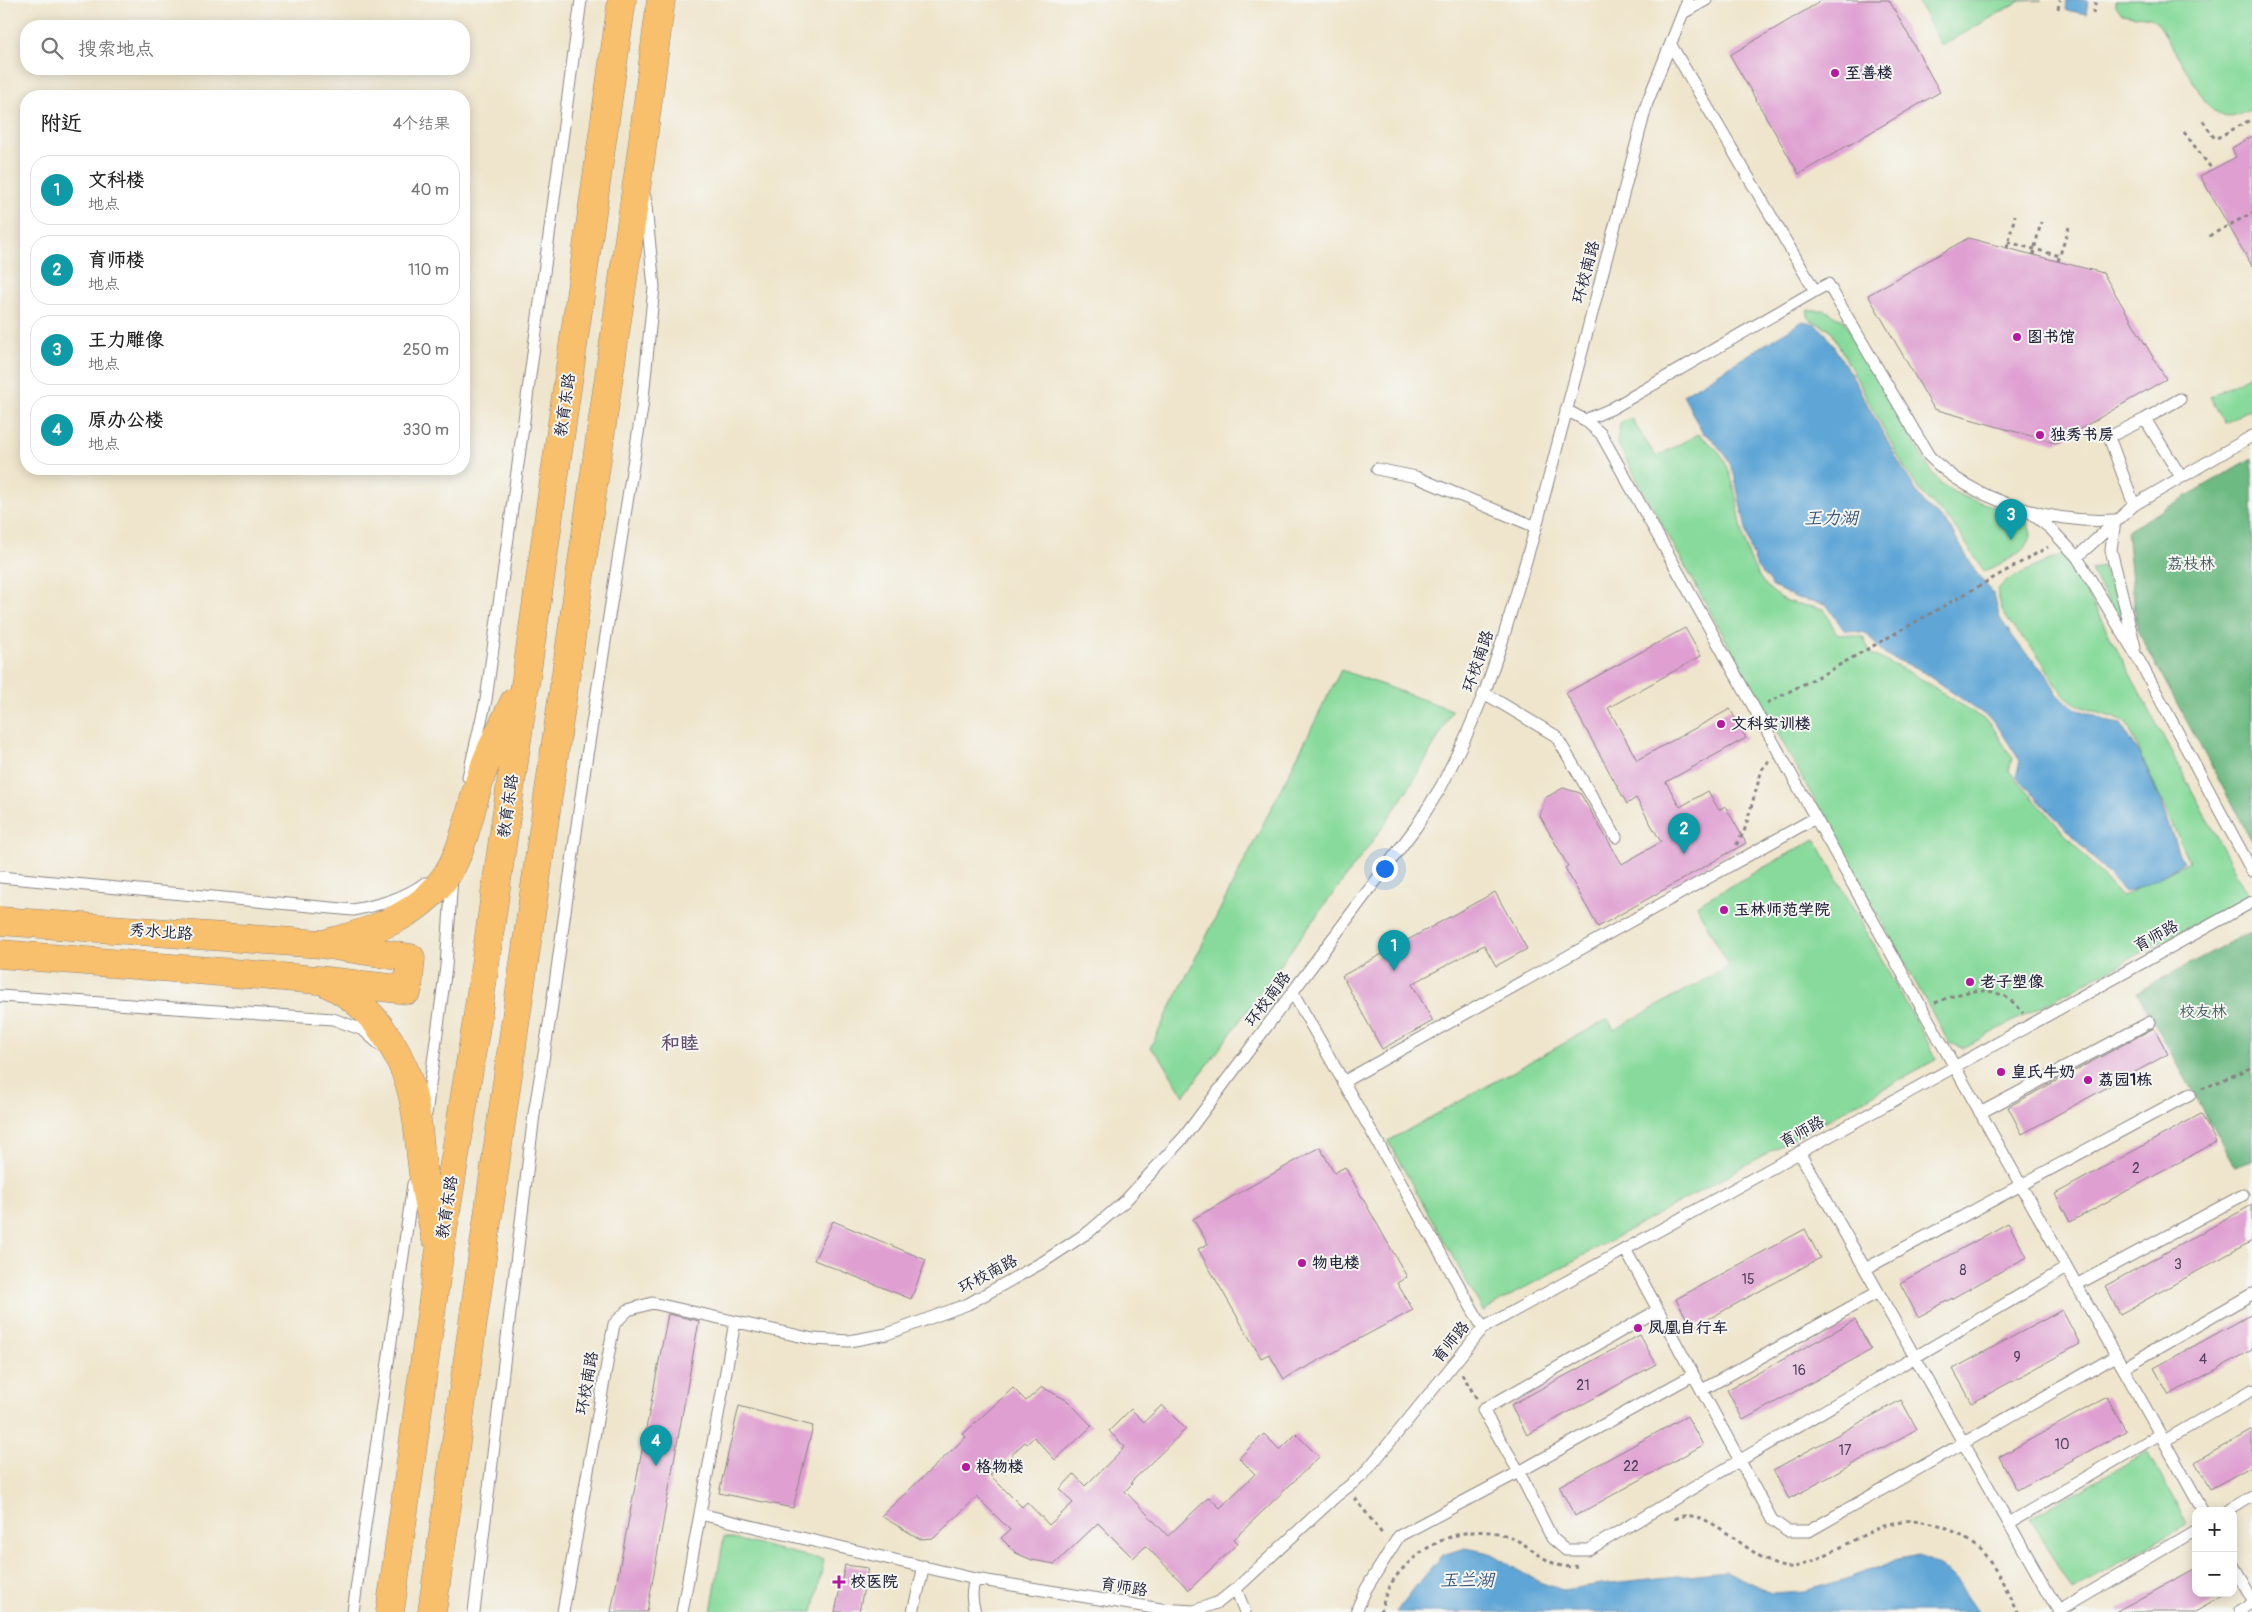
<!DOCTYPE html>
<html lang="zh">
<head>
<meta charset="utf-8">
<style>
	body { margin:0; font-family:Pangolin,"LXGW WenKai TC",sans-serif; background:#f2f2f2; color:#222 }
	.controls { position:absolute; right:15px; bottom:15px; display:grid; overflow:hidden; border-radius:10px; box-shadow:0 2px 12px #0003 }
	.controls button { width:45px; height:45px; display:grid; place-items:center; padding:0; border:0; border-bottom:1px solid #e0e0e0; background:#fff; color:#222; font:25px sans-serif }
	.you { position:absolute; left:1384px; top:868px; width:18px; height:18px; margin:-12px; border:4px solid #fff; border-radius:50%; background:#1a73e8; box-shadow:0 0 0 8px #1a73e833 }
	.badge { display:grid; place-items:center; width:32px; height:32px; border-radius:50%; background:#ea580c; color:#fff; font-size:16px; font-weight:700 }
	.pin { position:absolute; translate:-50% -41px; filter:drop-shadow(0 1px 2px #0008) }
	.pin::after { content:''; position:absolute; top:26px; width:18px; height:15px; background:inherit; clip-path:polygon(0 0,100% 0,50% 100%) }
	.list { margin:0; padding:0; list-style:none }
	h2 { display:flex; justify-content:space-between; align-items:center; height:65px; margin:0; padding:0 20px; font-size:21px }
	h2 small { font-size:16px; font-weight:400; color:#767676 }
	.list li { display:grid; grid-template-columns:32px 1fr auto; gap:15px; align-items:center; box-sizing:border-box; height:70px; margin:0 10px 10px; padding:0 10px; border:1px solid #e0e0e0; border-radius:20px }
	.list b { display:block; font-size:19px; white-space:nowrap }
	.list p { margin:0; font-size:16px; white-space:nowrap; color:#767676 }
	.list em { font-size:16px; font-style:normal; color:#767676 }
	.icon { flex:none; width:28px; height:28px; fill:none; stroke:currentColor; stroke-width:2; stroke-linecap:round; stroke-linejoin:round }
	.map { position:relative; flex:none; width:2252px; height:1612px; overflow:hidden }
	.search { position:absolute; background:#fff; box-shadow:0 2px 12px #0003; left:20px; top:20px; width:450px; height:55px; display:flex; align-items:center; gap:12px; box-sizing:border-box; padding:0 18px; border-radius:20px; color:#767676; font-size:19px }
	.panel { position:absolute; background:#fff; box-shadow:0 2px 12px #0003; left:20px; top:90px; width:450px; height:385px; border-radius:20px }
	.map>svg:first-child { display:block }
	.green { fill:#87da9b; stroke:#547e6b }
	.forest { fill:#6dba83; stroke:#486e5f }
	.water { fill:#5fa6d6; stroke:#406488 }
	.building { fill:#dfa0d1 }
	.lines { fill:none; stroke-linecap:round; stroke-linejoin:round }
	.service-casing { stroke:#888484; stroke-width:13 }
	.primary-casing { stroke:#888484; stroke-width:29 }
	.path { stroke:#888484; stroke-width:3; stroke-dasharray:4 4; stroke-linecap:butt }
	.service { stroke:#fff; stroke-width:11 }
	.primary { stroke:#f8bf6c; stroke-width:28 }
	.poi-dot { fill:#b5179e; stroke:#f6f6f2; stroke-width:2 }
	.labels { text-anchor:middle; dominant-baseline:central; stroke-width:4; stroke-linejoin:round; paint-order:stroke }
	.number-label { font-size:14px; fill:#514260 }
	.poi-label { font-size:16px; font-weight:bold; fill:#22223b; stroke:#f6f6f2; text-anchor:start }
	.street-label { font-size:16px; fill:#22223b; stroke:#f6f6f2 }
	.park-label { font-size:16px; fill:#405958; stroke:#f6f6f2 }
	.water-label { font-size:18px; font-style:italic; fill:#3a5779; stroke:#f6f6f2 }
	.quarter-label { font-size:19px; font-weight:bold; fill:#644e70; stroke:#f6f6f2 }
</style>
</head>
<body>
<div class="map">
<svg width="2252" height="1612" viewBox="0 0 2252 1612">
	<rect width="100%" height="100%" fill="#f6f6f2"/>
	<filter id="ink" filterUnits="userSpaceOnUse"><feTurbulence type="fractalNoise" baseFrequency=".02" numOctaves="2"/><feDisplacementMap in="SourceGraphic" scale="10" xChannelSelector="R" yChannelSelector="G"/><feConvolveMatrix kernelMatrix="1 2 1 2 8 2 1 2 1" color-interpolation-filters="sRGB"/></filter>
	<filter id="wash" filterUnits="userSpaceOnUse"><feTurbulence type="fractalNoise" baseFrequency=".0096" numOctaves="4" result="noise"/><feDisplacementMap in="SourceGraphic" scale="20" xChannelSelector="R" yChannelSelector="G"/><feGaussianBlur stdDeviation="1.12" result="paint"/><feColorMatrix in="noise" values="0 0 0 0 0 0 0 0 0 0 0 0 0 0 0 0 0 1.4 0 .05"/><feComposite in="paint" operator="in"/></filter>
	<g filter="url(#wash)">
		<rect width="100%" height="100%" fill="#efe5cc"/>
		<!-- green -->
		<path class="green" d="M1917,0H2042L2020,1L1942,46Z
			M2115,0H2252V109C2229,120 2225,121 2206,103L2159,25L2151,18L2122,14L2115,4Z
			M1807,310H1825L1844,321L1927,465C1931,470 1934,476 1938,480C1958,501 1995,505 2021,513C2025,519 2031,528 2031,535C2029,553 1998,565 1984,571L1952,523L1923,495L1905,469L1830,329L1809,319Z
			M2252,374V408L2225,423L2210,397Z
			M1631,418L1656,457L1698,434C1708,442 1719,449 1725,461C1746,505 1734,572 1783,599C1794,605 1812,606 1824,609L1836,633L1863,637L1871,654L1915,675L1991,724L2012,758L2009,771L2121,897L2189,862L2127,723C2110,715 2090,712 2073,702C2056,691 2049,669 2036,653C2025,640 2013,629 2004,614C2000,607 1999,597 1997,589L2010,579L2062,554L2071,563L2248,896L1963,1048L1949,1043L1617,443L1620,424Z
			M2102,566L2127,624L2122,626L2091,570Z
			M1341,670L1452,710C1412,795 1352,868 1296,943C1258,994 1223,1046 1184,1096L1161,1058L1150,1048Z
			M1815,839L1937,1059L1483,1311L1388,1141L1608,1019L1614,1030L1729,966L1696,905Z
			M2147,1452L2188,1524L2071,1590L2030,1518Z
			M724,1537L824,1560L813,1612H711Z"/>
		<!-- forest -->
		<path class="forest" d="M2252,458V841L2137,630L2127,531Z
			M2245,934H2252V1161L2235,1167L2137,992Z"/>
		<!-- water -->
		<path class="water" d="M2067,0H2088L2086,14L2066,10Z
			M1803,321L1816,324L1826,334L1853,378L1898,461L1924,504L1948,524L1975,571L1994,595L2000,619L2022,649L2047,675L2057,695L2075,708L2110,722L2121,724L2142,758L2159,797L2179,854L2184,862C2166,874 2147,886 2125,892L2016,776L2020,761L1995,722L1917,668L1885,655L1866,633L1844,630L1826,604L1797,598L1773,587L1757,567L1750,548L1734,474L1727,457L1712,439L1702,432L1683,395Z
			M1466,1548L1490,1553L1539,1582L1563,1590L1601,1584L1726,1571L1771,1593L1804,1591L1847,1579L1894,1561L1919,1556L1941,1566L1958,1583L1978,1612H1396L1423,1577L1442,1555Z"/>
		<g id="blocks">
			<!-- building -->
			<path class="building" d="M1823,0H1889L1940,92L1799,174L1730,55Z
				M2252,136V266L2200,176L2236,157L2232,148Z
				M1968,238L2103,273L2166,379L2056,443L1934,409L1868,295Z
				M1685,628L1701,656L1608,708L1637,760L1730,709L1746,738L1666,782L1680,807L1708,791L1719,810L1725,806L1746,843L1598,927L1565,868L1568,866L1540,816L1545,798L1563,788L1580,793L1622,864L1661,842L1636,798L1627,804L1566,693Z
				M1495,892L1527,949L1496,966L1484,945L1412,984L1433,1021L1382,1049L1342,976Z
				M2154,1028L2168,1054L2022,1134L2008,1107Z
				M2201,1114L2216,1142L2070,1222L2055,1194Z
				M1320,1147L1334,1173L1345,1167L1407,1277L1397,1283L1413,1310L1284,1379L1269,1354L1261,1358L1198,1249L1208,1244L1193,1219Z
				M2252,1205V1241L2120,1314L2105,1286Z
				M833,1221L926,1260L911,1299L814,1260Z
				M2008,1223L2027,1257L1918,1317L1900,1283Z
				M1805,1229L1820,1258L1692,1328L1676,1299Z
				M2062,1310L2080,1344L1972,1403L1953,1369Z
				M668,1314L699,1321L647,1612H611Z
				M2252,1314V1350L2169,1395L2154,1368Z
				M1855,1320L1871,1350L1743,1420L1727,1390Z
				M1640,1335L1656,1364L1527,1435L1511,1405Z
				M1042,1387L1068,1401L1092,1426L1055,1460L1034,1437L1027,1444L1025,1442L990,1475L1022,1507L1027,1502L1049,1525L1073,1503L1060,1489L1074,1474L1085,1486L1125,1447L1109,1431L1131,1409L1144,1422L1162,1405L1186,1429L1131,1482L1132,1484L1125,1491L1168,1536L1209,1497L1220,1508L1255,1474L1239,1458L1264,1434L1280,1450L1296,1434L1319,1457L1234,1539L1238,1543L1189,1590L1146,1546L1133,1558L1098,1523L1055,1564L1032,1560L1016,1553L1001,1538L1010,1530L977,1497L934,1538L920,1539L881,1516L966,1437L963,1434L1013,1388L1026,1401Z
				M2107,1397L2126,1431L2017,1490L1999,1457Z
				M1901,1400L1917,1429L1789,1499L1773,1470Z
				M739,1406L813,1426L793,1508L719,1493Z
				M1687,1416L1703,1445L1575,1516L1559,1486Z
				M2252,1430V1466L2210,1489L2195,1462Z
				M845,1565L868,1568L859,1612H835Z
				M2196,1568V1593H2229L2195,1612H2115Z"/>
		</g>
	</g>
	<g filter="url(#ink)">
		<use href="#blocks" fill-opacity="0" stroke="#888484" stroke-width="1"/>
		<g class="lines">
			<defs>
				<path id="service" d="M1683,13L1706,0
					M1671,45L1815,291L1828,284L1929,456C1973,501 2053,524 2115,520
					M2180,399L2145,419L2181,477
					M1566,410L1585,420L1601,434L2203,1511
					M1585,420L1611,409L1815,291
					M1377,469L1416,477L1536,527
					M2134,505L2109,437L2145,419
					M2031,513L2051,529L2077,557L2139,660L2252,871
					M2115,520L2111,550L2135,647
					M2077,557L2134,505L2252,436
					M1484,693L1556,736L1616,837
					M468,777L486,700L581,0
					M0,877L353,910C379,905 403,899 425,883
					M1293,993L1483,1328
					M0,996L333,1019L363,1030L380,1045
					M1343,1082L1815,818
					M1980,1113L2150,1022
					M426,1114L446,967L452,877
					M1799,1152L2059,1612
					M1625,1249L1772,1520L1787,1531H1809L2116,1356
					M1865,1269L2190,1094
					M2076,1285L2243,1195
					M1658,1310L1483,1410L1519,1472L1552,1538L1566,1550H1588L2066,1268
					M2123,1368L2252,1294
					M1702,1390L1878,1292
					M2164,1441L2252,1390
					M2228,1511L2252,1496
					M700,1514L975,1579L1161,1609L1194,1611L1219,1602L1239,1586L1335,1497L1363,1475L1483,1328L2252,902
					M2009,1523L2160,1434
					M2233,1565L2252,1598
					M975,1579C971,1591 971,1600 975,1612
					M1236,1589L1245,1612
					M2058,1611L2196,1530
					M353,1612L413,1184
					M474,1612L534,1114L551,1012L585,768L642,408L654,287L645,197
					M563,1612L614,1324L628,1310L652,1303L813,1339L849,1341L887,1334L968,1304L1043,1262L1090,1231L1125,1201L1184,1137L1416,827L1442,785L1466,736L1485,691L1502,642L1536,527L1647,103L1688,0
					M682,1612L735,1322
					M913,1612L924,1566
					M1356,1612L1366,1589L1399,1536L1519,1472L1693,1375
					M2239,1612L2252,1604"/>
				<path id="primary" d="M0,921L321,944L411,958L408,990L318,980L0,954
					M330,942C383,929 435,909 457,855C469,827 473,796 484,768C492,745 504,724 514,702
					M329,984C368,1002 398,1045 410,1086C419,1116 419,1149 424,1180C426,1199 432,1218 435,1236
					M390,1612L439,1256L477,1020L527,671L622,0
					M432,1612L515,1025L641,155L661,0"/>
			</defs>
			<!-- service casing -->
			<use href="#service" class="service-casing"/>
			<!-- primary casing -->
			<use href="#primary" class="primary-casing"/>
			<!-- path -->
			<path class="path" d="M2058,9L2060,0
				M2093,14L2096,0
				M2203,121L2215,139L2252,119
				M2184,132L2211,168
				M2209,236L2252,213
				M2008,242L2060,256
				M2007,248L2015,215
				M2033,255L2041,222
				M2058,261L2069,227
				M1767,703L1827,672L2048,547
				M1736,845L1744,832L1762,769L1769,761
				M1935,1003C1967,989 1999,981 2023,1013
				M2202,1089L2252,1067
				M1462,1374L1477,1399
				M1355,1498L1383,1535
				M1674,1519C1707,1501 1752,1563 1785,1567C1802,1569 1820,1557 1835,1550C1854,1541 1876,1527 1897,1522C1932,1514 1972,1536 1992,1565C2002,1579 2010,1596 2017,1612
				M1380,1612C1383,1604 1385,1594 1389,1587C1412,1548 1465,1519 1510,1537C1535,1547 1549,1571 1577,1566"/>
			<!-- service -->
			<use href="#service" class="service"/>
			<!-- primary -->
			<use href="#primary" class="primary"/>
		</g>
	</g>
	<!-- markers -->
	<g class="poi-dot">
		<circle cx="1835" cy="73" r="5"/>
		<circle cx="2017" cy="337" r="5"/>
		<circle cx="2040" cy="435" r="5"/>
		<circle cx="1721" cy="724" r="5"/>
		<circle cx="1724" cy="910" r="5"/>
		<circle cx="1970" cy="982" r="5"/>
		<circle cx="2001" cy="1072" r="5"/>
		<circle cx="2088" cy="1080" r="5"/>
		<circle cx="1302" cy="1263" r="5"/>
		<circle cx="1638" cy="1328" r="5"/>
		<circle cx="966" cy="1467" r="5"/>
		<path d="M836.5 1574.5h5v5h5v5h-5v5h-5v-5h-5v-5h5z"/>
	</g>
	<g class="labels">
		<!-- number labels -->
		<g class="number-label">
			<text x="2136" y="1168">2</text>
			<text x="2178" y="1264">3</text>
			<text x="1963" y="1270">8</text>
			<text x="1748" y="1279">15</text>
			<text x="2017" y="1357">9</text>
			<text x="2203" y="1359">4</text>
			<text x="1799" y="1370">16</text>
			<text x="1583" y="1385">21</text>
			<text x="2062" y="1444">10</text>
			<text x="1845" y="1450">17</text>
			<text x="1631" y="1466">22</text>
		</g>
		<!-- poi labels -->
		<g class="poi-label">
			<text x="1845" y="73">至善楼</text>
			<text x="2027" y="337">图书馆</text>
			<text x="2050" y="435">独秀书房</text>
			<text x="1731" y="724">文科实训楼</text>
			<text x="1734" y="910">玉林师范学院</text>
			<text x="1980" y="982">老子塑像</text>
			<text x="2011" y="1072">皇氏牛奶</text>
			<text x="2098" y="1080">荔园1栋</text>
			<text x="1312" y="1263">物电楼</text>
			<text x="1648" y="1328">凤凰自行车</text>
			<text x="976" y="1467">格物楼</text>
			<text x="850" y="1582">校医院</text>
		</g>
		<!-- street labels -->
		<g class="street-label">
			<text transform="translate(1586 272) rotate(-75)">环校南路</text>
			<text transform="translate(565 405) rotate(-82)">教育东路</text>
			<text transform="translate(1478 661) rotate(-71)">环校南路</text>
			<text transform="translate(508 806) rotate(-82)">教育东路</text>
			<text transform="translate(161 932) rotate(4)">秀水北路</text>
			<text transform="translate(2156 936) rotate(-29)">育师路</text>
			<text transform="translate(1268 999) rotate(-53)">环校南路</text>
			<text transform="translate(1802 1132) rotate(-29)">育师路</text>
			<text transform="translate(447 1207) rotate(-81)">教育东路</text>
			<text transform="translate(988 1274) rotate(-28)">环校南路</text>
			<text transform="translate(1451 1342) rotate(-51)">育师路</text>
			<text transform="translate(587 1383) rotate(-80)">环校南路</text>
			<text transform="translate(1124 1587) rotate(9)">育师路</text>
		</g>
		<!-- park labels -->
		<g class="park-label">
			<text x="2191" y="564">荔枝林</text>
			<text x="2203" y="1012">校友林</text>
		</g>
		<!-- water labels -->
		<g class="water-label">
			<text x="1831" y="518">王力湖</text>
			<text x="1467" y="1580">玉兰湖</text>
		</g>
		<!-- quarter labels -->
		<g class="quarter-label">
			<text x="680" y="1043">和睦</text>
		</g>
	</g>
</svg>
<div class="controls">
<button>+</button>
<button>−</button>
</div>
<div class="you"></div>
<div class="pin badge" style="left:1394px;top:971px;background:#0f9aa8">1</div>
<div class="pin badge" style="left:1684px;top:854px;background:#0f9aa8">2</div>
<div class="pin badge" style="left:2011px;top:540px;background:#0f9aa8">3</div>
<div class="pin badge" style="left:656px;top:1466px;background:#0f9aa8">4</div>
<div class="search"><svg class="icon" aria-label="search" viewBox="0 0 24 24"><circle cx="10" cy="10" r="6"/><path d="M15 15l6 6"/></svg>搜索地点</div>
<section class="panel">
<h2>附近<small>4个结果</small></h2>
<ul class="list">
<li><span class="badge" style="background:#0f9aa8">1</span><div><b>文科楼</b><p>地点</p></div><em>40 m</em></li>
<li><span class="badge" style="background:#0f9aa8">2</span><div><b>育师楼</b><p>地点</p></div><em>110 m</em></li>
<li><span class="badge" style="background:#0f9aa8">3</span><div><b>王力雕像</b><p>地点</p></div><em>250 m</em></li>
<li><span class="badge" style="background:#0f9aa8">4</span><div><b>原办公楼</b><p>地点</p></div><em>330 m</em></li>
</ul>
</section>
</div>
</body>
</html>
